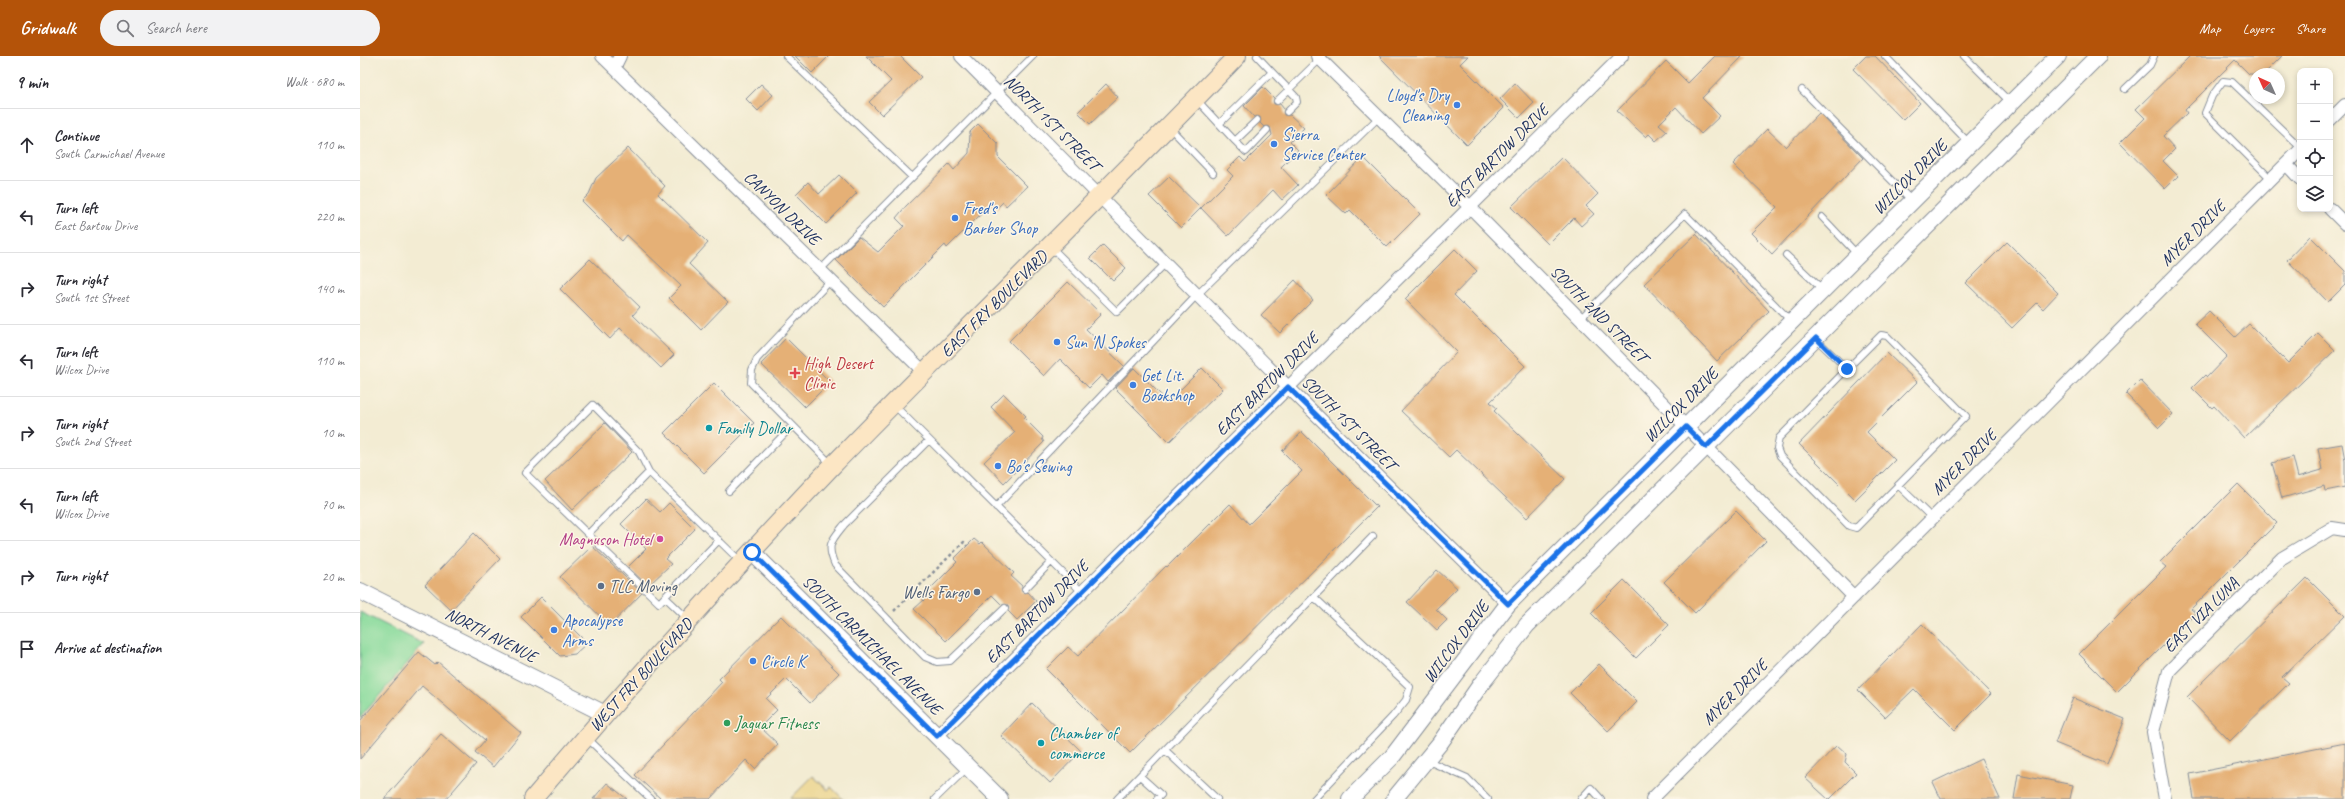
<!DOCTYPE html>
<html lang="en">
<head>
<meta charset="utf-8">
<style>
	body { margin:0; font-family:Caveat,sans-serif; background:#f2f2f3; color:#2b2b33 }
	.controls { position:absolute; right:12px; top:12px; display:grid; overflow:hidden; border-radius:8px; box-shadow:0 2px 6px #0003 }
	.controls button { width:36px; height:36px; display:grid; place-items:center; padding:0; border:0; border-bottom:1px solid #e1e1e2; background:#fff; color:#2b2b33; font:20px sans-serif }
	.compass { position:absolute; left:1889px; top:12px; width:36px; height:36px; border-radius:50%; background:#fff; box-shadow:0 2px 6px #0003; rotate:315deg }
	.stop { position:absolute; width:12px; height:12px; margin:-9px; border:3px solid #1a73e8; border-radius:50%; background:#fff }
	.stop.end { background:#1a73e8; border-color:#fff; box-shadow:0 1px 4px #0008 }
	.list { margin:0; padding:0; list-style:none }
	h2 { display:flex; justify-content:space-between; align-items:center; height:52px; margin:0; padding:0 16px; font-size:17px }
	h2 small { font-size:13px; font-weight:400; color:#7c7c81 }
	.list li { display:grid; grid-template-columns:26px 1fr auto; gap:12px; align-items:center; box-sizing:border-box; height:72px; padding:0 16px; border-top:1px solid #e1e1e2 }
	.list b { display:block; font-size:15px; white-space:nowrap }
	.list p { margin:0; font-size:13px; white-space:nowrap; color:#7c7c81 }
	.list em { font-size:13px; font-style:normal; color:#7c7c81 }
	.icon { flex:none; width:22px; height:22px; fill:none; stroke:currentColor; stroke-width:2; stroke-linecap:round; stroke-linejoin:round }
	.map { position:relative; flex:none; width:1985px; height:743px; overflow:hidden }
	header { display:flex; align-items:center; gap:24px; box-sizing:border-box; height:56px; padding:0 20px; background:#b45309; color:#fff }
	header strong { font-size:19px }
	nav { display:flex; gap:22px; margin-inline-start:auto; font-size:14px }
	.search { width:280px; height:36px; background:#f2f2f3; display:flex; align-items:center; gap:10px; box-sizing:border-box; padding:0 14px; border-radius:22px; color:#7c7c81; font-size:15px }
	main { display:flex }
	aside { flex:1; background:#fff }
	.map>svg:first-child { display:block }
	.green { fill:#88da9b; stroke:#52847c }
	.sand { fill:#eeda9e; stroke:#84847e }
	.building { fill:#e5b076 }
	.lines { fill:none; stroke-linecap:round; stroke-linejoin:round }
	.service-casing { stroke:#878e98; stroke-width:8 }
	.minor-casing { stroke:#878e98; stroke-width:14 }
	.tertiary-casing { stroke:#878e98; stroke-width:18 }
	.secondary-casing { stroke:#878e98; stroke-width:20 }
	.path { stroke:#878e98; stroke-width:2.5; stroke-dasharray:3 3; stroke-linecap:butt }
	.service { stroke:#fff; stroke-width:6 }
	.minor { stroke:#fff; stroke-width:12 }
	.tertiary { stroke:#fff; stroke-width:16 }
	.secondary { stroke:#fce6c4; stroke-width:18 }
	.route { stroke:#1a73e8; stroke-width:5 }
	.shop-dot { fill:#3f7fe0; stroke:#fcf5e5; stroke-width:1.5 }
	.health-dot { fill:#e0444e; stroke:#fcf5e5; stroke-width:1.5 }
	.culture-dot { fill:#0f9aa8; stroke:#fcf5e5; stroke-width:1.5 }
	.hotel-dot { fill:#d1479c; stroke:#fcf5e5; stroke-width:1.5 }
	.service-dot { fill:#5c6f8a; stroke:#fcf5e5; stroke-width:1.5 }
	.leisure-dot { fill:#2e9e5b; stroke:#fcf5e5; stroke-width:1.5 }
	.labels { text-anchor:middle; dominant-baseline:central; stroke-width:3; stroke-linejoin:round; paint-order:stroke }
	.shop-label { font-size:17px; fill:#366cbe; stroke:#fcf5e5; text-anchor:start }
	.street-label { font-size:17px; fill:#1b2f5e; stroke:#fcf5e5 }
	.health-label { font-size:17px; fill:#be3a42; stroke:#fcf5e5; text-anchor:start }
	.culture-label { font-size:17px; fill:#0d838f; stroke:#fcf5e5; text-anchor:start }
	.hotel-label { font-size:17px; fill:#b23c85; stroke:#fcf5e5; text-anchor:end }
	.service-label { font-size:17px; fill:#4e5e75; stroke:#fcf5e5; text-anchor:start }
	.leisure-label { font-size:17px; fill:#27864d; stroke:#fcf5e5; text-anchor:start }
</style>
</head>
<body>
<header>
<strong>Gridwalk</strong>
<div class="search"><svg class="icon" aria-label="search" viewBox="0 0 24 24"><circle cx="10" cy="10" r="6"/><path d="M15 15l6 6"/></svg>Search here</div>
<nav><a>Map</a><a>Layers</a><a>Share</a></nav>
</header>
<main>
<aside>
<h2>9 min<small>Walk · 680 m</small></h2>
<ul class="list">
<li><svg class="icon" aria-label="ahead" viewBox="0 0 24 24"><path d="M12 20V5M6 11l6-6 6 6"/></svg><div><b>Continue</b><p>South Carmichael Avenue</p></div><em>110 m</em></li>
<li><svg class="icon" aria-label="left" viewBox="0 0 24 24"><path d="M17 20v-9H6M10 6l-5 5 5 5"/></svg><div><b>Turn left</b><p>East Bartow Drive</p></div><em>220 m</em></li>
<li><svg class="icon" aria-label="right" viewBox="0 0 24 24"><path d="M7 20v-9h11M14 6l5 5-5 5"/></svg><div><b>Turn right</b><p>South 1st Street</p></div><em>140 m</em></li>
<li><svg class="icon" aria-label="left" viewBox="0 0 24 24"><path d="M17 20v-9H6M10 6l-5 5 5 5"/></svg><div><b>Turn left</b><p>Wilcox Drive</p></div><em>110 m</em></li>
<li><svg class="icon" aria-label="right" viewBox="0 0 24 24"><path d="M7 20v-9h11M14 6l5 5-5 5"/></svg><div><b>Turn right</b><p>South 2nd Street</p></div><em>10 m</em></li>
<li><svg class="icon" aria-label="left" viewBox="0 0 24 24"><path d="M17 20v-9H6M10 6l-5 5 5 5"/></svg><div><b>Turn left</b><p>Wilcox Drive</p></div><em>70 m</em></li>
<li><svg class="icon" aria-label="right" viewBox="0 0 24 24"><path d="M7 20v-9h11M14 6l5 5-5 5"/></svg><div><b>Turn right</b></div><em>20 m</em></li>
<li><svg class="icon" aria-label="arrive" viewBox="0 0 24 24"><path d="M6 21V4h12l-3 4 3 4H6"/></svg><div><b>Arrive at destination</b></div></li>
</ul>
</aside>
<div class="map">
<svg width="1985" height="743" viewBox="0 0 1985 743">
	<rect width="100%" height="100%" fill="#fcf5e5"/>
	<filter id="ink" filterUnits="userSpaceOnUse"><feTurbulence type="fractalNoise" baseFrequency=".025" numOctaves="2"/><feDisplacementMap in="SourceGraphic" scale="8" xChannelSelector="R" yChannelSelector="G"/><feConvolveMatrix kernelMatrix="1 2 1 2 8 2 1 2 1" color-interpolation-filters="sRGB"/></filter>
	<filter id="wash" filterUnits="userSpaceOnUse"><feTurbulence type="fractalNoise" baseFrequency=".012" numOctaves="4" result="noise"/><feDisplacementMap in="SourceGraphic" scale="16" xChannelSelector="R" yChannelSelector="G"/><feGaussianBlur stdDeviation="0.9" result="paint"/><feColorMatrix in="noise" values="0 0 0 0 0 0 0 0 0 0 0 0 0 0 0 0 0 1.4 0 .05"/><feComposite in="paint" operator="in"/></filter>
	<g filter="url(#wash)">
		<rect width="100%" height="100%" fill="#f3ecd3"/>
		<!-- green -->
		<path class="green" d="M0,556L64,588L0,662Z"/>
		<!-- sand -->
		<path class="sand" d="M453,720L468,734L471,731L483,743H430Z"/>
		<g id="blocks">
			<!-- building -->
			<path class="building" d="M435,0H469L452,17Z
				M506,0H540L561,21L522,59L509,46L531,25Z
				M1019,0H1108L1100,8L1144,52L1107,89Z
				M1355,0H1383L1342,42L1360,60L1341,78L1316,51L1299,68L1307,75L1296,85L1289,78L1286,81L1257,55L1306,5L1328,27Z
				M1506,0H1515L1560,47L1543,64L1493,13Z
				M1830,0H1922L1904,18H1889L1875,4L1825,54L1827,57L1803,80L1815,93L1803,105L1818,120L1805,133L1760,87L1785,62L1776,53Z
				M1155,27L1174,47L1159,62L1140,43Z
				M401,28L413,39L398,55L386,43Z
				M746,28L758,41L730,68L718,56Z
				M903,31L914,42V48H920L924,53V59H930L944,72L930,86L938,94L921,111L938,129L922,144L913,134L868,180L841,152L873,120L867,114L880,101L885,106L912,79L910,71H904L900,67V61H894L884,50Z
				M1459,57L1503,102L1412,198L1391,177L1417,151L1373,108L1407,73L1426,91Z
				M618,68L638,88V101L667,130L646,150L643,146L636,153L631,148L587,192L585,189L523,251L476,204L499,181L518,196L544,170L536,162L546,150L589,108L594,114L609,97L610,76Z
				M268,92L305,130L298,138L348,187L329,208L368,246L341,274L309,242L321,230L267,179L262,185L222,145L229,138L236,122Z
				M1003,101L1060,158L1027,191L990,154L986,158L966,139Z
				M1202,101L1238,138L1226,150L1234,158L1221,170L1214,162L1188,188L1151,151Z
				M479,119L497,137L466,168L436,138L448,126L459,138Z
				M809,121L841,152L821,172L789,140Z
				M1336,178L1409,255L1357,305L1284,228Z
				M1950,180L1985,215V229L1968,246L1927,204Z
				M1647,186L1698,237L1683,253L1677,247L1652,272L1606,227Z
				M743,189L766,212L753,225L730,202Z
				M1095,193L1117,215L1094,239L1165,310L1130,346L1137,352L1134,355L1205,423L1167,462L1096,394L1089,401L1041,355L1097,296L1045,243Z
				M230,203L280,251L273,259L314,299L301,312L260,272L250,283L200,233Z
				M935,224L953,244L920,277L901,259Z
				M708,226L741,258L726,273L764,310L748,326L742,319L729,332L700,303L684,320L649,285Z
				M1849,255L1875,281L1889,268L1928,307L1958,277L1975,294L1884,382L1854,350L1852,352L1832,332L1845,319L1847,321L1867,300L1835,268Z
				M426,282L470,326L445,351L401,308Z
				M1527,297L1557,326L1507,376L1535,404L1495,444L1439,388Z
				M774,312L808,346L842,312L863,333L809,386L755,332Z
				M1780,324L1813,358L1799,372L1766,338Z
				M354,327L394,367L344,417L304,377Z
				M644,338L666,360L664,362L683,381L682,383L684,386L644,427L624,406L655,376L631,351Z
				M245,367L272,396L212,454L185,425Z
				M942,376L1017,451L770,697L686,613L708,591L718,600L806,510L807,511L870,448L889,468L942,415L922,395Z
				M1982,388L1985,404V431L1965,435L1964,430L1922,442L1912,407L1933,401L1938,421L1962,414L1958,392Z
				M1878,428L1917,467L1831,553L1836,557L1757,636L1719,598L1806,511L1800,506Z
				M286,443L300,456L309,447L335,473L305,503L311,508L288,530L268,511L286,493L261,468Z
				M1376,455L1406,485L1335,557L1304,526Z
				M114,477L140,503L91,554L65,529Z
				M614,483L620,488L622,486L654,517L651,520L662,530V536H668L676,545L657,564L648,555V549H642L632,539L586,585L554,553L564,544L562,541L597,506L594,503Z
				M232,490L282,537L250,570L200,521Z
				M1077,514L1097,532L1076,553L1087,564L1077,574L1047,546Z
				M1947,522L1985,560L1922,621L1929,627L1870,685L1827,641Z
				M1264,524L1309,569L1276,602L1231,557Z
				M181,541L227,587L215,598L200,600L161,561Z
				M421,560L479,617L450,647L426,623L406,643L417,654L400,671L418,688L395,713L386,704L350,743H301L275,719L362,626L359,623Z
				M1562,568L1631,638L1595,674L1554,633L1525,661L1498,634Z
				M59,596L75,609L78,606L161,677L133,711L115,696L125,684L62,630L0,703V665Z
				M1239,608L1277,646L1248,675L1210,637Z
				M1713,642L1765,663L1747,708L1695,687Z
				M672,647L721,695L690,727L641,680Z
				M81,678L116,708L86,743H24Z
				M1985,687V743H1834L1830,718Z
				M1477,689L1487,698L1485,706L1496,717L1470,743H1468L1445,722Z
				M1621,703L1640,743H1581L1573,726Z
				M1658,718L1713,729L1710,743H1654Z
				M247,727L267,743H233Z"/>
		</g>
	</g>
	<g filter="url(#ink)">
		<use href="#blocks" fill-opacity="0" stroke="#878e98" stroke-width="1"/>
		<g class="lines">
			<defs>
				<path id="service" d="M426,0L552,121
					M1525,0L1609,87
					M1604,0L1650,46
					M912,16L936,41L937,46L927,56
					M1765,33L1790,9L1794,0
					M1442,34L1551,144
					M837,44L875,85L897,64
					M917,45L960,3
					M859,68L912,16L897,0
					M810,72L853,117
					M875,85L886,96L907,74
					M1911,123L1845,57L1852,40L1863,25L1872,26L1940,91
					M1462,161L1497,198
					M691,191L757,256L806,207
					M1426,199L1462,233
					M461,213L673,0
					M1220,263L1325,158L1431,265
					M1456,283L1487,313L1521,279L1527,280L1606,360L1496,472L1489,470L1420,400L1417,392L1419,382L1487,313
					M534,349L722,536
					M569,384L484,469C471,485 466,489 475,509L565,601L577,606L590,605L645,552
					M471,408L391,327L392,314L397,303L472,223
					M1538,429L1572,462
					M369,435L432,370
					M636,451L837,239L1019,61
					M228,478L289,416
					M359,484L299,547L165,417L233,349L279,396L289,416L381,506
					M665,533L691,506
					M305,541L328,563
					M227,682L291,743
					M805,694L857,743
					M1066,704L1107,722L1128,743
					M780,720L801,739L797,743
					M575,743L607,712
					M757,743L1013,480
					M954,743L1033,660L1046,644L1050,631L954,541
					M1221,743L1231,732L1241,743"/>
				<path id="minor" d="M242,0L565,317
					M601,0L928,331L1148,548
					M957,0L1110,151L1494,541
					M254,12L260,0
					M1970,64L1985,49
					M1926,108L1940,123
					M1970,153L1985,168
					M577,680L1262,0
					M1292,743L1940,94
					M1805,743L1793,676L1809,615L1922,502L1972,472L1985,474"/>
				<path id="tertiary" d="M392,496L640,743
					M0,535L245,658
					M990,743L1032,701L1148,548L1698,0
					M1034,743L1080,687L1121,628L1167,569L1738,0"/>
				<path id="secondary" d="M173,743C269,629 369,518 472,410C606,272 744,138 877,0"/>
			</defs>
			<!-- service casing -->
			<use href="#service" class="service-casing"/>
			<!-- minor casing -->
			<use href="#minor" class="minor-casing"/>
			<!-- tertiary casing -->
			<use href="#tertiary" class="tertiary-casing"/>
			<!-- secondary casing -->
			<use href="#secondary" class="secondary-casing"/>
			<!-- path -->
			<path class="path" d="M534,555L604,486L607,490"/>
			<!-- service -->
			<use href="#service" class="service"/>
			<!-- minor -->
			<use href="#minor" class="minor"/>
			<!-- tertiary -->
			<use href="#tertiary" class="tertiary"/>
			<!-- secondary -->
			<use href="#secondary" class="secondary"/>
		</g>
	</g>
	<g class="lines" filter="url(#ink)">
		<!-- route -->
		<path class="route" d="M392,496L577,680L928,331L1148,548L1326,371L1346,391L1456,282L1487,313"/>
	</g>
	<!-- markers -->
	<g class="shop-dot">
		<circle cx="1097" cy="49" r="4"/>
		<circle cx="914" cy="88" r="4"/>
		<circle cx="595" cy="162" r="4"/>
		<circle cx="697" cy="286" r="4"/>
		<circle cx="773" cy="329" r="4"/>
		<circle cx="638" cy="410" r="4"/>
		<circle cx="194" cy="574" r="4"/>
		<circle cx="393" cy="605" r="4"/>
	</g>
	<path class="health-dot" d="M433 311h4v4h4v4h-4v4h-4v-4h-4v-4h4z"/>
	<g class="culture-dot">
		<circle cx="349" cy="372" r="4"/>
		<circle cx="681" cy="687" r="4"/>
	</g>
	<circle class="hotel-dot" cx="300" cy="483" r="4"/>
	<g class="service-dot">
		<circle cx="241" cy="530" r="4"/>
		<circle cx="617" cy="536" r="4"/>
	</g>
	<circle class="leisure-dot" cx="367" cy="667" r="4"/>
	<g class="labels">
		<!-- shop labels -->
		<g class="shop-label">
			<text x="1089" y="39" text-anchor="end">Lloyd's Dry<tspan x="1089" dy="20">Cleaning</tspan></text>
			<text x="922" y="78">Sierra<tspan x="922" dy="20">Service Center</tspan></text>
			<text x="603" y="152">Fred's<tspan x="603" dy="20">Barber Shop</tspan></text>
			<text x="705" y="286">Sun 'N Spokes</text>
			<text x="781" y="319">Get Lit.<tspan x="781" dy="20">Bookshop</tspan></text>
			<text x="646" y="410">Bo's Sewing</text>
			<text x="202" y="564">Apocalypse<tspan x="202" dy="20">Arms</tspan></text>
			<text x="401" y="605">Circle K</text>
		</g>
		<!-- street labels -->
		<g class="street-label">
			<text transform="translate(692 67) rotate(45)">NORTH 1ST STREET</text>
			<text transform="translate(1137 100) rotate(-45)">EAST BARTOW DRIVE</text>
			<text transform="translate(1550 121) rotate(-45)">WILCOX DRIVE</text>
			<text transform="translate(422 152) rotate(44)">CANYON DRIVE</text>
			<text transform="translate(1833 177) rotate(-45)">MYER DRIVE</text>
			<text transform="translate(634 248) rotate(-45)">EAST FRY BOULEVARD</text>
			<text transform="translate(1239 258) rotate(45)">SOUTH 2ND STREET</text>
			<text transform="translate(907 328) rotate(-45)">EAST BARTOW DRIVE</text>
			<text transform="translate(1321 349) rotate(-45)">WILCOX DRIVE</text>
			<text transform="translate(989 367) rotate(45)">SOUTH 1ST STREET</text>
			<text transform="translate(1604 406) rotate(-45)">MYER DRIVE</text>
			<text transform="translate(677 556) rotate(-45)">EAST BARTOW DRIVE</text>
			<text transform="translate(1841 559) rotate(-45)">EAST VIA LUNA</text>
			<text transform="translate(131 579) rotate(27)">NORTH AVENUE</text>
			<text transform="translate(1096 586) rotate(-53)">WILCOX DRIVE</text>
			<text transform="translate(512 589) rotate(45)">SOUTH CARMICHAEL AVENUE</text>
			<text transform="translate(281 619) rotate(-48)">WEST FRY BOULEVARD</text>
			<text transform="translate(1375 636) rotate(-45)">MYER DRIVE</text>
		</g>
		<!-- health labels -->
		<g class="health-label">
			<text x="444" y="307">High Desert<tspan x="444" dy="20">Clinic</tspan></text>
		</g>
		<!-- culture labels -->
		<g class="culture-label">
			<text x="357" y="372">Family Dollar</text>
			<text x="689" y="677">Chamber of<tspan x="689" dy="20">commerce</tspan></text>
		</g>
		<!-- hotel labels -->
		<g class="hotel-label">
			<text x="292" y="483">Magnuson Hotel</text>
		</g>
		<!-- service labels -->
		<g class="service-label">
			<text x="249" y="530">TLC Moving</text>
			<text x="609" y="536" text-anchor="end">Wells Fargo</text>
		</g>
		<!-- leisure labels -->
		<g class="leisure-label">
			<text x="375" y="667">Jaguar Fitness</text>
		</g>
	</g>
</svg>
<div class="controls">
<button>+</button>
<button>−</button>
<button><svg class="icon" aria-label="locate" viewBox="0 0 24 24"><circle cx="12" cy="12" r="6"/><path d="M12 2v4M12 18v4M2 12h4M18 12h4"/></svg></button>
<button><svg class="icon" aria-label="layers" viewBox="0 0 24 24"><path d="M12 4l9 5-9 5-9-5zM3 14l9 5 9-5"/></svg></button>
</div>
<svg class="compass" viewBox="-18 -18 36 36"><path d="M0-13l5 13h-10z" fill="#e53935"/><path d="M0 13l5-13h-10z" fill="#7c7c81"/></svg>
<div class="stop" style="left:392px;top:496px"></div>
<div class="stop end" style="left:1487px;top:313px"></div>
</div>
</main>
</body>
</html>
